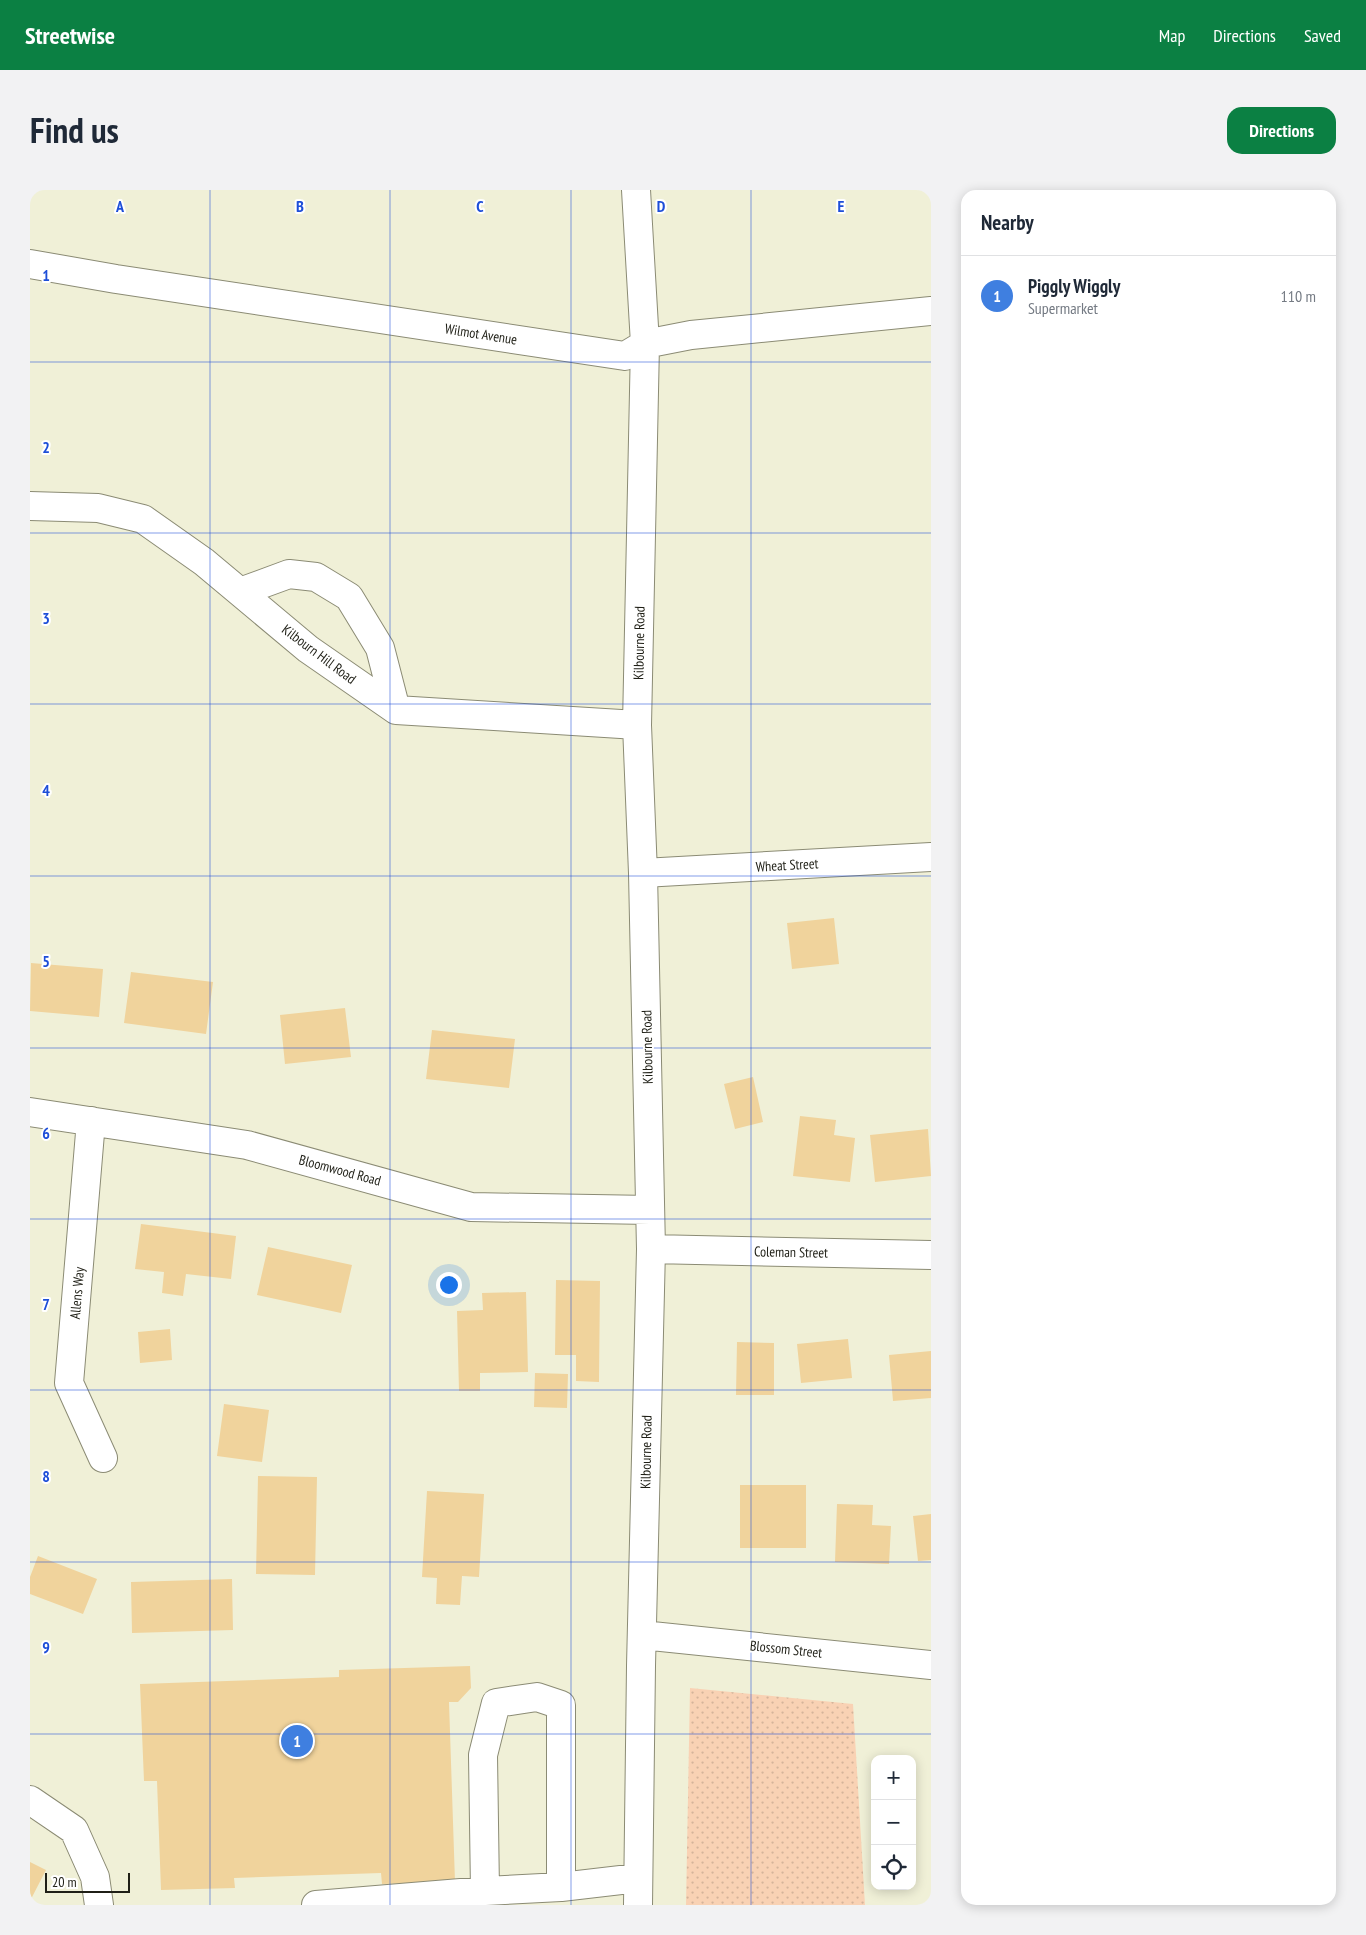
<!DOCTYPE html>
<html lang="en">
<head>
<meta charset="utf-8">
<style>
	body { margin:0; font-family:"PT Sans Narrow",sans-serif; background:#f2f2f3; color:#1f2937 }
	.controls { position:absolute; right:15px; bottom:15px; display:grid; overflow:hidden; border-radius:10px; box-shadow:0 2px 12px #0003 }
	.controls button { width:45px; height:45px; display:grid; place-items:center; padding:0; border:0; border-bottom:1px solid #e0e1e3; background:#fff; color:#1f2937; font:25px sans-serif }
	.scale { position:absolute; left:15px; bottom:12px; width:85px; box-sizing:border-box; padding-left:5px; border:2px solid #1f1f16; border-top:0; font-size:14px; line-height:18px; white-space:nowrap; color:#1f1f16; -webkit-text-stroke:4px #fff; paint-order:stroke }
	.you { position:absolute; left:418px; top:1094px; width:18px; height:18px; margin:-12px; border:4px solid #fff; border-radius:50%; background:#1a73e8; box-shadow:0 0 0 8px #1a73e833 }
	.badge { display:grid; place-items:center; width:32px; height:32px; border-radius:50%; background:#0b8043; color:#fff; font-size:16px; font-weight:700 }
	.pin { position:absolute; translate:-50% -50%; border:2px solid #fff; box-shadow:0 1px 5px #0006 }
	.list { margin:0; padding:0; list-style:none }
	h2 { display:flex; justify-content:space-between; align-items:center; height:65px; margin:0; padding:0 20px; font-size:21px }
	h2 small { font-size:16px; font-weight:400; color:#747a83 }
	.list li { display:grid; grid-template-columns:32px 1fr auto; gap:15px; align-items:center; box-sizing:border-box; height:80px; padding:0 20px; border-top:1px solid #e0e1e3 }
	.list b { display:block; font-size:19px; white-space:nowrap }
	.list p { margin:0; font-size:16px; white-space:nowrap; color:#747a83 }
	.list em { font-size:16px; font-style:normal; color:#747a83 }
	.icon { flex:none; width:28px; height:28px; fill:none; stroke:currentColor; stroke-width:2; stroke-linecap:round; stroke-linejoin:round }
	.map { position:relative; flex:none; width:901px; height:1715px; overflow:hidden; border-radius:15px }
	header { display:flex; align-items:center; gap:30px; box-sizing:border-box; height:70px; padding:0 25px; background:#0b8043; color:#fff }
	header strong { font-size:24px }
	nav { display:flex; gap:28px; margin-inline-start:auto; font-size:18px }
	.intro { display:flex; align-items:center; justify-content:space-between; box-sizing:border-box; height:120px; padding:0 30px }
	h1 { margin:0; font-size:35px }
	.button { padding:12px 22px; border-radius:15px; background:#0b8043; color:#fff; font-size:18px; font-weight:700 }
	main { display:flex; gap:30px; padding:0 30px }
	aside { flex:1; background:#fff; border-radius:15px; box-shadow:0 2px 12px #0003 }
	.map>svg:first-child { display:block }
	.green { fill:url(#green-dots) }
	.building { fill:#f0d39c }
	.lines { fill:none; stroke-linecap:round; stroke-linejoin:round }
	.minor-casing { stroke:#8b8b74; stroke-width:30 }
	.minor { stroke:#fff; stroke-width:28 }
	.grid { fill:none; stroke:#1d4ed8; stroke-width:1; stroke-opacity:0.55 }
	.labels { text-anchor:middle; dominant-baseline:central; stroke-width:4; stroke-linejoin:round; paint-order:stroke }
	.street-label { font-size:14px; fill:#1f1f16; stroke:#fff }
	.grid-label { font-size:16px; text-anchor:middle; font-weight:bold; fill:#1d4ed8; stroke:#fff; stroke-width:4; stroke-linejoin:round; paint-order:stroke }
</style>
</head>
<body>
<header>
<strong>Streetwise</strong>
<nav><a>Map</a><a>Directions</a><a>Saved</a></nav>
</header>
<div class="intro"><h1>Find us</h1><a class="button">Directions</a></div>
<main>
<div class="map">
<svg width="901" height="1715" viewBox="0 0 901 1715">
	<defs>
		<pattern id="green-dots" width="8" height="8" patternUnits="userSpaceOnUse" patternTransform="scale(1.25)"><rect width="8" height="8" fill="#f9d2b4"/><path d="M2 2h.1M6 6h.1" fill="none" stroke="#d5b49a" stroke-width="1.8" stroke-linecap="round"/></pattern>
	</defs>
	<rect width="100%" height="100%" fill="#f0f0d7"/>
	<!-- green -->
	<path class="green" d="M660,1498L823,1514L835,1715H656Z"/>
	<!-- building -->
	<path class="building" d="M804,728L809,774L762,779L757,733Z
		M1,773L73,779L69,827L0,821Z
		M101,782L183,792L176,844L94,833Z
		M315,818L321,867L255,874L250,825Z
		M402,840L485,849L479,898L396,889Z
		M723,887L733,932L705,939L694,894Z
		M770,926L806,930L804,945L825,948L820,992L763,986Z
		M898,939L901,986L845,992L840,945Z
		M111,1034L206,1046L201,1089L156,1084L153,1106L132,1103L134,1082L105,1079Z
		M238,1057L322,1075L311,1123L227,1105Z
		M526,1090L570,1091L569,1192L546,1191V1165H525Z
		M496,1102L498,1182L450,1183V1201H429L427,1121L453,1120L452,1103Z
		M140,1139L142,1170L110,1173L108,1142Z
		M818,1149L822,1188L771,1193L767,1154Z
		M707,1152L744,1153V1205H706Z
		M901,1161V1208L863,1211L859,1165Z
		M505,1183L538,1184L537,1218L504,1217Z
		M194,1214L239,1220L232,1272L187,1266Z
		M228,1286L287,1287L285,1385L226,1384Z
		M710,1295H776V1358H710Z
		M397,1301L454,1304L449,1387L432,1386L430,1415L406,1414L407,1388L392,1387Z
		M807,1314L843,1315L842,1335L861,1336L859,1374L805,1372Z
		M901,1324V1370L888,1371L883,1326Z
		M8,1366L67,1389L53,1424L0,1404V1387Z
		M202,1389L203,1440L102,1443L101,1392Z
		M440,1476L441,1498L428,1512H419L425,1692L352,1694L351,1683L204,1688L205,1698L131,1700L127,1591H114L110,1494L309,1487V1480Z
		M0,1672L16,1680L0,1711Z"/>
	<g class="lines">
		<defs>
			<path id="minor" d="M606,0L615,154L607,535L613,683L621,1059L611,1476L608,1715
				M0,74L86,89L595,166L615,154L661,145L901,121
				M0,316L68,318L113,329L174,372L278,459L366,520L607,535
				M210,402L259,384L286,387L319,407L350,458L366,520
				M613,683L901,667
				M0,922L217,955L441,1017L620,1020
				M61,931L39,1193L73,1268
				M621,1059L901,1065
				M612,1445L901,1475
				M0,1610L44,1640L65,1687L69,1715
				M455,1701L453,1565L466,1513L507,1507L531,1515V1697
				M286,1715L455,1701L531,1697L608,1688"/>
		</defs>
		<!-- minor casing -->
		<use href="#minor" class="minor-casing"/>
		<!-- minor -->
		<use href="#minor" class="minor"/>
	</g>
	<!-- grid -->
	<path class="grid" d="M180,0V1715M360,0V1715M541,0V1715M721,0V1715M0,172H901M0,343H901M0,514H901M0,686H901M0,858H901M0,1029H901M0,1200H901M0,1372H901M0,1544H901"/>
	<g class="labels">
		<!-- street labels -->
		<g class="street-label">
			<text transform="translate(451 144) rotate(9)">Wilmot Avenue</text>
			<text transform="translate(609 453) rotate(-89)">Kilbourne Road</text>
			<text transform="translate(289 464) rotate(37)">Kilbourn Hill Road</text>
			<text transform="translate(757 675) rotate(-3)">Wheat Street</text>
			<text transform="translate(617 857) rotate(-91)">Kilbourne Road</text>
			<text transform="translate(310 980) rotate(15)">Bloomwood Road</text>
			<text transform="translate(761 1062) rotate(1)">Coleman Street</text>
			<text transform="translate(47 1103) rotate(-85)">Allens Way</text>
			<text transform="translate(616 1262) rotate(-89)">Kilbourne Road</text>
			<text transform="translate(756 1459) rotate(6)">Blossom Street</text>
		</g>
	</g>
	<g class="grid-label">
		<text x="90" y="22">A</text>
		<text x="270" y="22">B</text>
		<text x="450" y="22">C</text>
		<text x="631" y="22">D</text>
		<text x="811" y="22">E</text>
		<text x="16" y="91">1</text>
		<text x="16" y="263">2</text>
		<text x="16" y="434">3</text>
		<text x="16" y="606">4</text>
		<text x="16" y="777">5</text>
		<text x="16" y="949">6</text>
		<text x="16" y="1120">7</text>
		<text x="16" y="1292">8</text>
		<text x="16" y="1463">9</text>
	</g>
</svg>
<div class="controls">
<button>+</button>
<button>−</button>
<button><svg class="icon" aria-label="locate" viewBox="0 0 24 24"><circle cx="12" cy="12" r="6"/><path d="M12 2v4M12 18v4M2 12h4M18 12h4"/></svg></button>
</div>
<div class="scale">20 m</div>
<div class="you"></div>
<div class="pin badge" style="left:267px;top:1551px;background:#3f7fe0">1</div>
</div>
<aside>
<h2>Nearby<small></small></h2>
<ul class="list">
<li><span class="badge" style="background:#3f7fe0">1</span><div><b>Piggly Wiggly</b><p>Supermarket</p></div><em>110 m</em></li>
</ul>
</aside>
</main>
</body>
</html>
